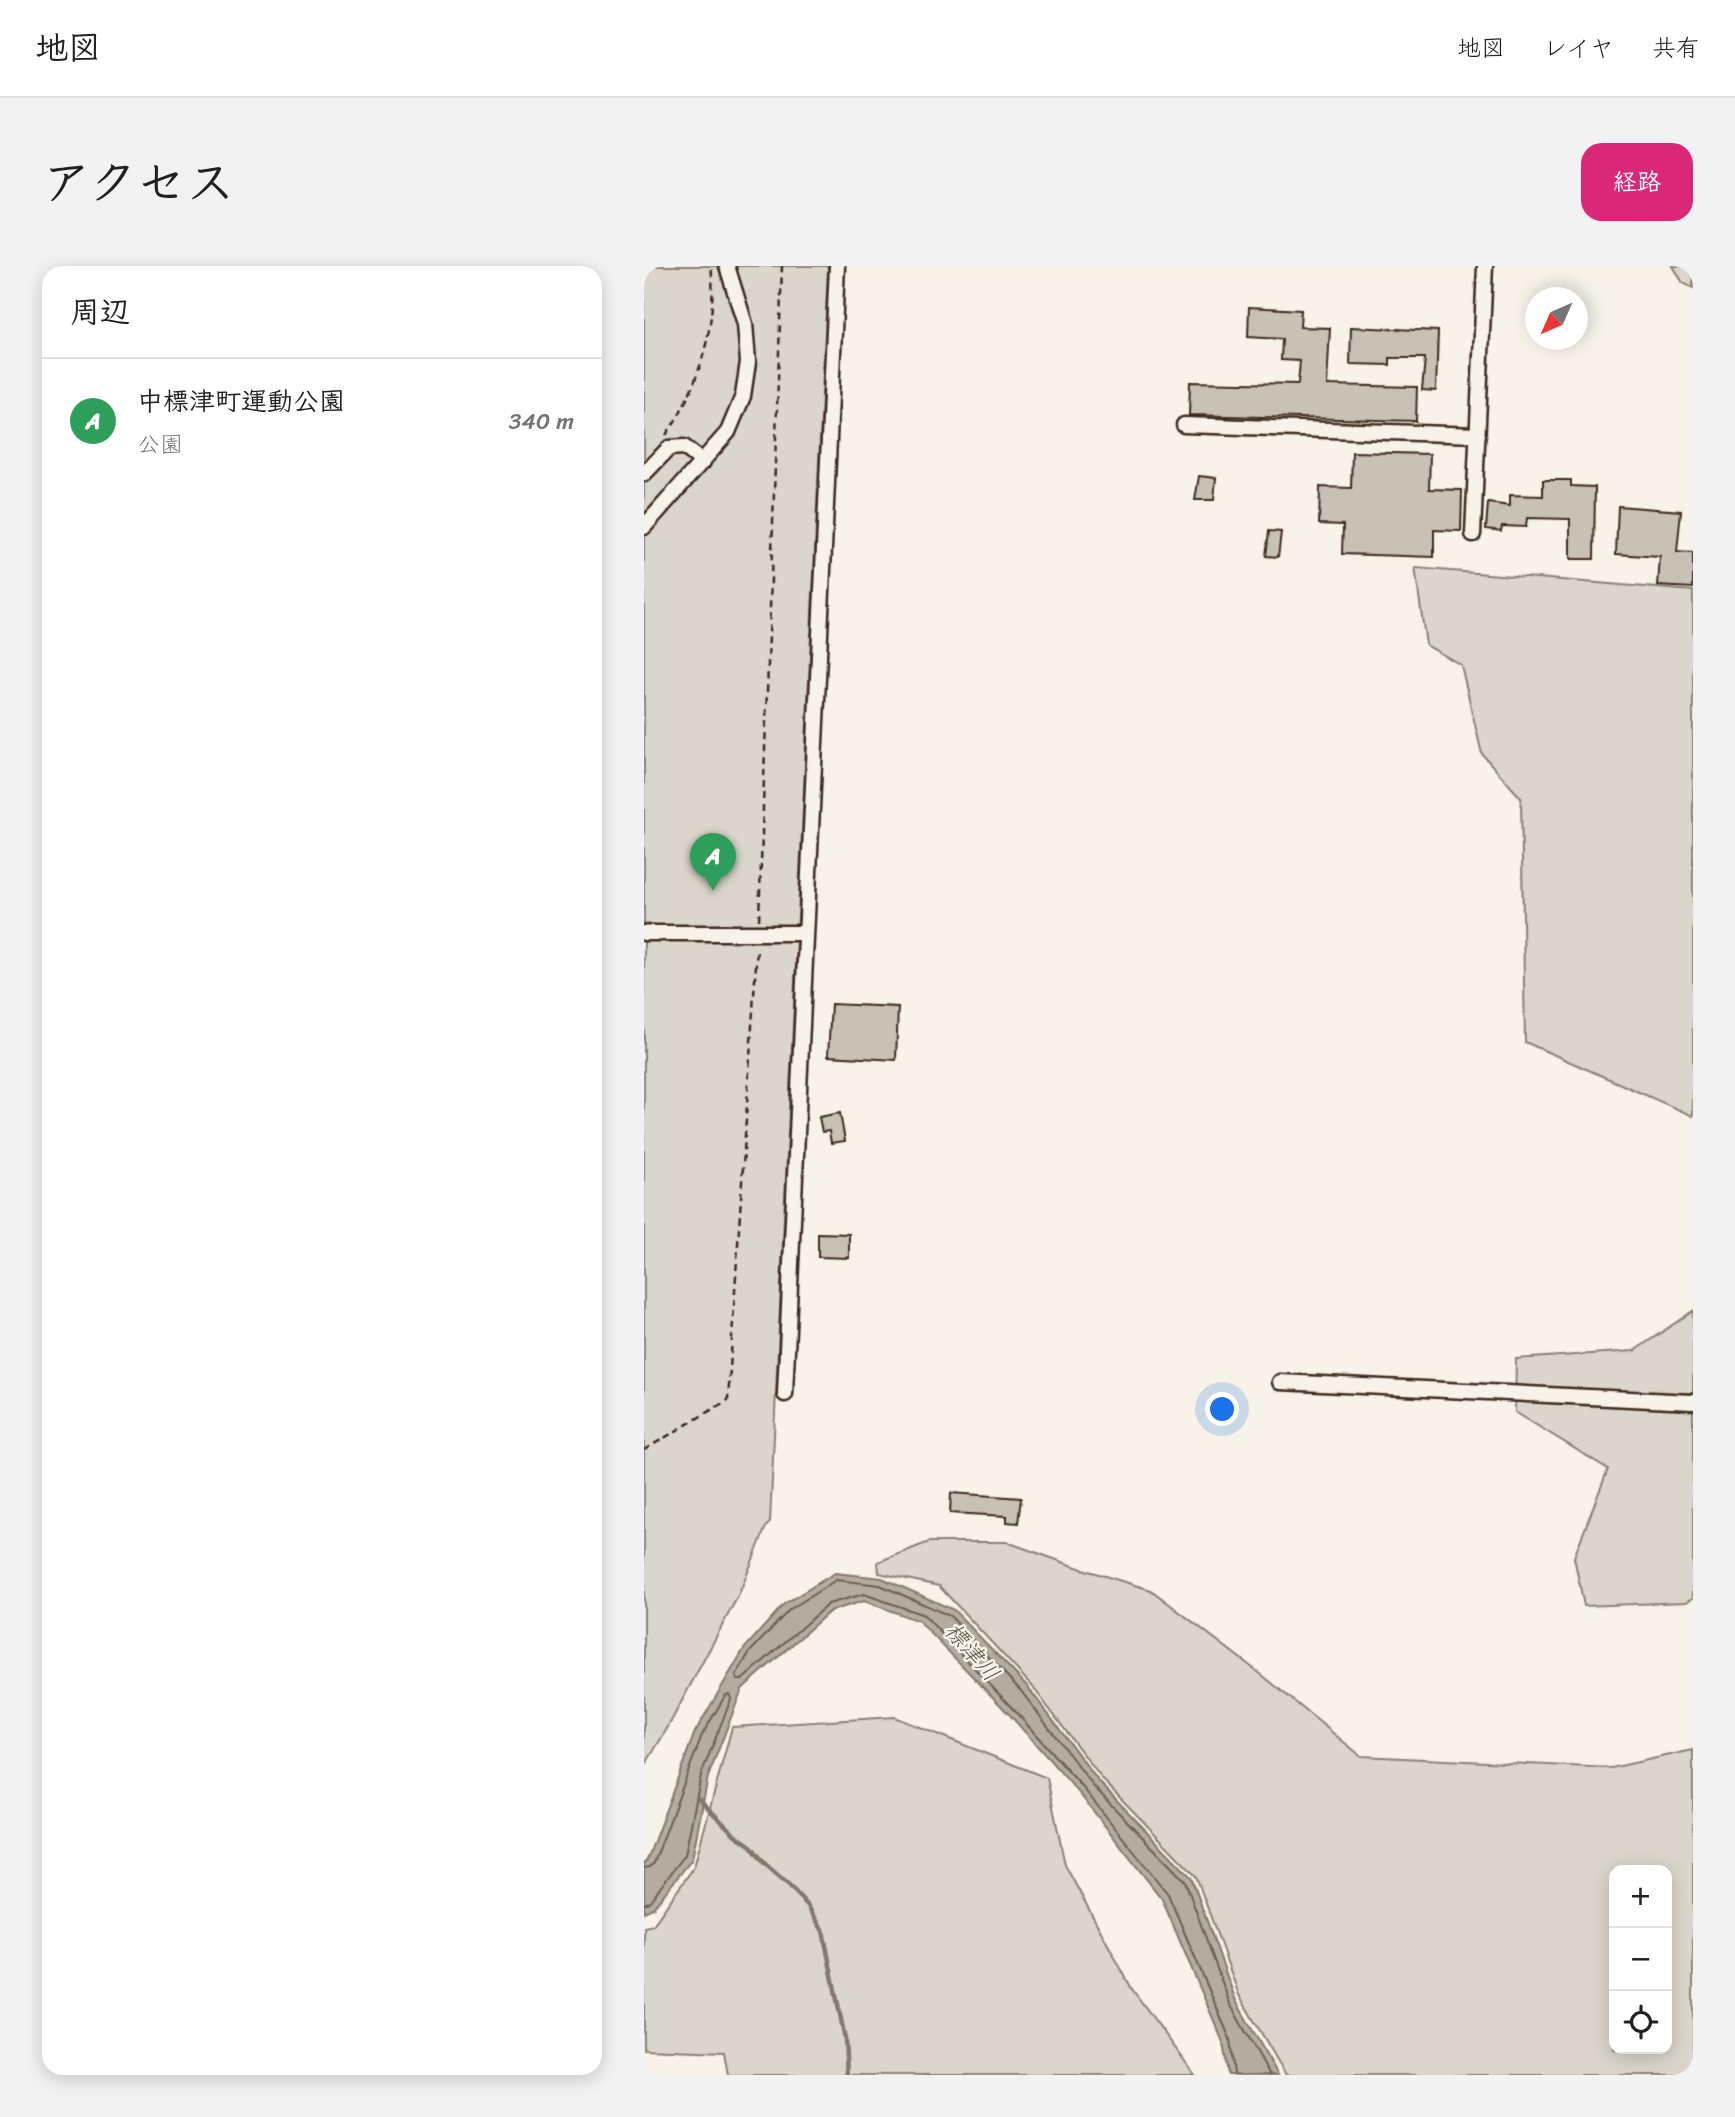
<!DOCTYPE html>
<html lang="ja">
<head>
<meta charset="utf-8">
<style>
	body { margin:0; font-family:Sriracha,"Klee One",sans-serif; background:#f2f2f2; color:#202124 }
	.controls { position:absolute; right:21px; bottom:21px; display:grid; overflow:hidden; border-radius:14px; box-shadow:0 4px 18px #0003 }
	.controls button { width:63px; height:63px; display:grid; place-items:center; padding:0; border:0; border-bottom:2px solid #e0e0e0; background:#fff; color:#202124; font:35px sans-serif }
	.compass { position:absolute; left:881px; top:21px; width:63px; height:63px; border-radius:50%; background:#fff; box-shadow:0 4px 18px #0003; rotate:225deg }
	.you { position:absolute; left:579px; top:1144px; width:24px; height:24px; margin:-18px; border:5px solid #fff; border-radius:50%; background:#1a73e8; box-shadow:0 0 0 10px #1a73e833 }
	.badge { display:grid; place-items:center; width:46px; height:46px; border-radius:50%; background:#db2777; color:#fff; font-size:23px; font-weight:700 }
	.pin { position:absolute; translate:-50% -58px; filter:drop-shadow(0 2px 4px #0008) }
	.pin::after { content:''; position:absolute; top:37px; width:24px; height:21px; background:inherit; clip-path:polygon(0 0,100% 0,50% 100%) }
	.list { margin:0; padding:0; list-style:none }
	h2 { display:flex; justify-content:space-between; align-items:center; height:91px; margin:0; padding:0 28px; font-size:30px }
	h2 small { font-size:23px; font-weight:400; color:#757577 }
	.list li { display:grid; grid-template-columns:46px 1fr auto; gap:21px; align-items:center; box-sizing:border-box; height:126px; padding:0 28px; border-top:2px solid #e0e0e0 }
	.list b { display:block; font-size:26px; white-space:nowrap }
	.list p { margin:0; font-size:23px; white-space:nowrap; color:#757577 }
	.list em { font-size:23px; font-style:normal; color:#757577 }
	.icon { flex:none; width:38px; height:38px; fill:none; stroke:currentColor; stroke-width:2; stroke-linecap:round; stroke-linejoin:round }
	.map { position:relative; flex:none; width:1049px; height:1809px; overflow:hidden; border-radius:21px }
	header { display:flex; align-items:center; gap:42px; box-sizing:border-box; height:98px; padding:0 35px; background:#fff; border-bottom:2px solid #e0e0e0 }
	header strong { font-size:33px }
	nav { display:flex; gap:38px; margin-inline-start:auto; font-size:24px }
	.intro { display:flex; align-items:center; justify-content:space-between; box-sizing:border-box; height:168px; padding:0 42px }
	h1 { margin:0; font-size:49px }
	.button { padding:18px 32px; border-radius:21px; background:#db2777; color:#fff; font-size:24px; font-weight:700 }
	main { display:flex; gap:42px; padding:0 42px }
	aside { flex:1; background:#fff; border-radius:21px; box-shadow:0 4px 18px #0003 }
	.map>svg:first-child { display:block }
	.green { fill:#dbd6cb; stroke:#8b8074; stroke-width:2; fill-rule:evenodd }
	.water { fill:#b4aca0; stroke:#84786c; stroke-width:2 }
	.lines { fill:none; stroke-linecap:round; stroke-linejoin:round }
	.shore { stroke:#6b5e52; stroke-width:2 }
	.stream { stroke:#84786c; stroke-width:4.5 }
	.building { fill:#c8c1b6; stroke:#3b2a1e; stroke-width:2 }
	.minor-casing { stroke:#3b2a1e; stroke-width:19 }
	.path { stroke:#3b2a1e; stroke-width:2.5; stroke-dasharray:7 5; stroke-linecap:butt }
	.minor { stroke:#f7f3e8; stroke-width:14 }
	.labels { text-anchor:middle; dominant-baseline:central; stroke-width:5; stroke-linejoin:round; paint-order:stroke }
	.water-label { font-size:23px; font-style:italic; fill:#5f5145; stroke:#f7f3e8 }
</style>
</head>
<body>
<header>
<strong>地図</strong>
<nav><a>地図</a><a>レイヤ</a><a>共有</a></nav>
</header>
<div class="intro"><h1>アクセス</h1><a class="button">経路</a></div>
<main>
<aside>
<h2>周辺<small></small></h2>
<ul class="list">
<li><span class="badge" style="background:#2e9e5b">A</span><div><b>中標津町運動公園</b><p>公園</p></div><em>340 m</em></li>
</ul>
</aside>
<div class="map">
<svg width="1049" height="1809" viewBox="0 0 1049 1809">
	<rect width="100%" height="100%" fill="#f7f3e8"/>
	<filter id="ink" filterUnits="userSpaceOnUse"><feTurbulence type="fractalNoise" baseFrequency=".0143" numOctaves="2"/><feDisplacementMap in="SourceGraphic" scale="14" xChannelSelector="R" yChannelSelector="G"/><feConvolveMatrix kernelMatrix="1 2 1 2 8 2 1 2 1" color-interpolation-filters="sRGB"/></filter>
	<g filter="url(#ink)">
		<!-- green -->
		<path class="green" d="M0,0H184L126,1256L122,1261L95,1328L24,1461L0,1501Z
			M1029,0H1049V22L1039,17Z
			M771,302L1049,325V850L881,776L877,532L838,488L817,399L782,379Z
			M1049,1045V1332L1042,1336L940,1340L930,1291L964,1203L871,1146L872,1093L990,1085Z
			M285,1276H363L438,1303L507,1324L618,1409L717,1490L967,1502L1049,1484V1809H642L595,1729L552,1610L458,1513L388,1420L295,1320L235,1307L234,1296ZM970,1604H1023V1783H970Z
			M250,1451L403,1512L421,1599L488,1723L551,1809H84L80,1786L0,1783V1661L9,1659L50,1601L88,1461Z"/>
		<!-- water -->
		<path class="water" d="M191,1307L238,1312L310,1344L383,1420L455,1516L547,1611L592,1735L634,1809H584L579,1776L518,1633L435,1527L365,1448L275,1355L220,1335L186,1345L98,1423L64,1511L48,1593L9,1642L0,1646V1598L3,1594L51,1466L100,1383L140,1338Z"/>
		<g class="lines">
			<!-- shore -->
			<path class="shore" d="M0,1602L6,1601L10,1597L58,1469L81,1430L85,1428L87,1433L57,1509L41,1589L5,1636L0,1638
				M590,1809L586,1773L524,1628L440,1523L370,1444L280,1349L220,1328L184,1338L98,1414H93L92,1410L105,1387L145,1344L192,1314L236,1319L306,1350L377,1425L450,1521L541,1615L586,1738L626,1809"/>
			<!-- stream -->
			<path class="stream" d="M55,1533L90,1568L107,1580L121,1598L145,1619L164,1640L179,1665L201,1773L203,1809"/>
		</g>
		<!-- building -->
		<path class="building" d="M605,41L657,44L656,61L686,62L683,119L773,121L772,155L545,149L546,116L654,118L656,95L637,94L638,73L604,71Z
			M707,61L794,65L792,125L778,124L781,92H746V99L706,98Z
			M708,186L786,188L785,223L818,224L817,265L790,264V291L698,288L699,259L675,258L676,221L707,222Z
			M555,210L572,212L570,234H551Z
			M899,214H927V220L951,221L950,293H926V253L883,252L882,261L858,260L857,265L842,263L844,237L866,240V229L899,230Z
			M974,240L1037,245L1033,286L1049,287V322L1014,320L1016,291L972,288Z
			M625,265L637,266L634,291L622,290Z
			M187,738L254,741L252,794L184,790Z
			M196,847L201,875L187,877L185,865L178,866L175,851Z
			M174,967L205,968V992L174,991Z
			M307,1227L377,1232L374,1257L363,1256V1250L306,1247Z"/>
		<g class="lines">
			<defs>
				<path id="minor" d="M540,159L834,169
					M0,208L25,182L40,181L59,196
					M0,261L84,166L99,130L104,96L101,58L83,0
					M829,268L841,0
					M0,667H162
					M636,1116L1049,1136
					M141,1128L193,0"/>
			</defs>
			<!-- minor casing -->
			<use href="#minor" class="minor-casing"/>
			<!-- path -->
			<path class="path" d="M22,169C55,122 74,57 67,0
				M115,654L138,0
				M0,1184L84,1134L113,682"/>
			<!-- minor -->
			<use href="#minor" class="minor"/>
		</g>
	</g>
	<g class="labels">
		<!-- water labels -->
		<g class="water-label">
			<text transform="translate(328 1386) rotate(49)">標津川</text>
		</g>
	</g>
</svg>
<div class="controls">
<button>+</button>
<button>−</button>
<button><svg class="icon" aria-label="locate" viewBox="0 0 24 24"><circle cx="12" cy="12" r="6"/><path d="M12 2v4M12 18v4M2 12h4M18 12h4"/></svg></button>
</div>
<svg class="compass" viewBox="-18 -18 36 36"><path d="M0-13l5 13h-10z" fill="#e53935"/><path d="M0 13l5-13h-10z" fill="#757577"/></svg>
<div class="you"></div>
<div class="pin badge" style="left:69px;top:625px;background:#2e9e5b">A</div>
</div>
</main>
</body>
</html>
